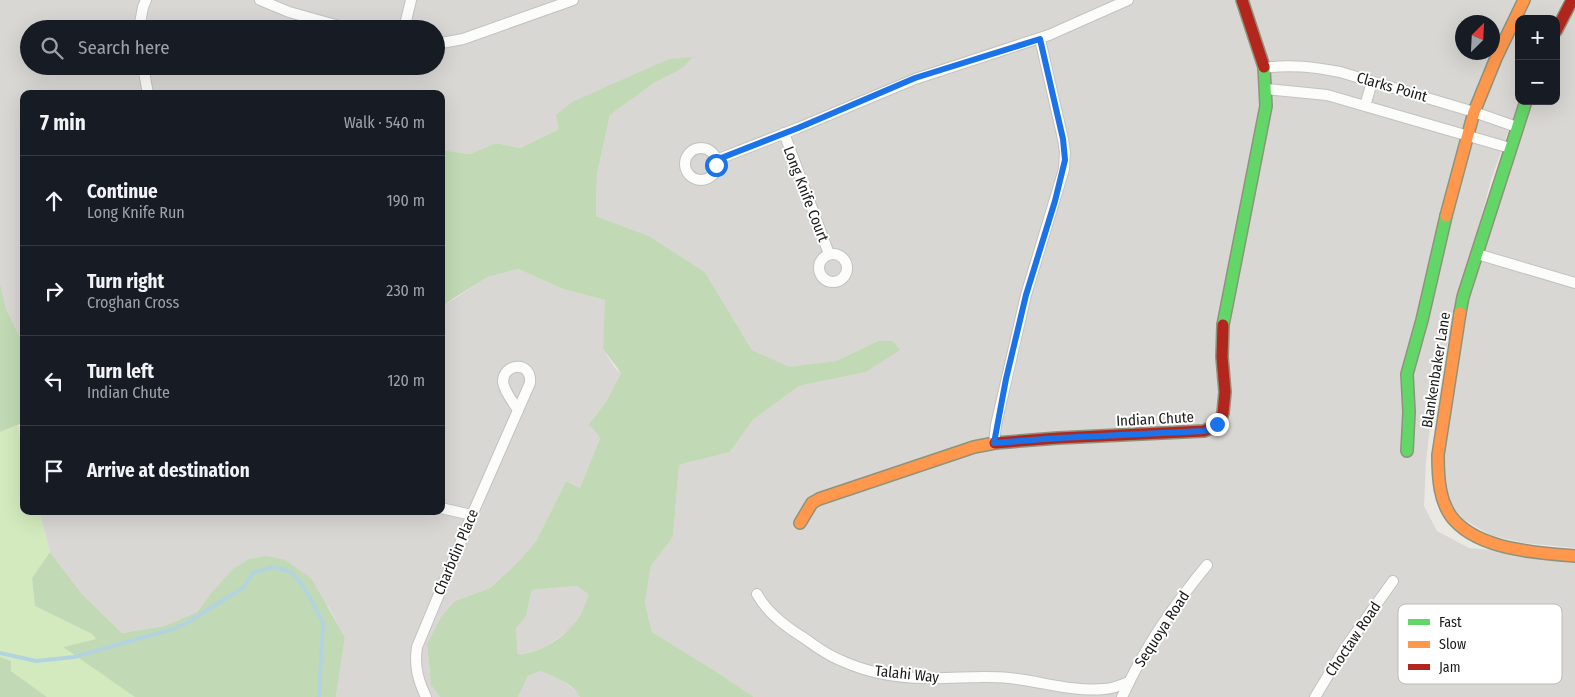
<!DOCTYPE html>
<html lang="en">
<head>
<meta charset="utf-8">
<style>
	body { margin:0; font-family:"Fira Sans Condensed",sans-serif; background:#20242c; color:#f1f3f6 }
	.controls { position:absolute; right:15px; top:15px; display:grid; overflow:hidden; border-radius:10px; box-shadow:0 5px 20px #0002 }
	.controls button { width:45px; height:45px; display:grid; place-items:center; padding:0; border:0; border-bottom:1px solid #363941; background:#171b24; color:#f1f3f6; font:25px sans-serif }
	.compass { position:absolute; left:1455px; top:15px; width:45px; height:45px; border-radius:50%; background:#171b24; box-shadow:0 5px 20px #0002; rotate:24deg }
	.stop { position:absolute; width:15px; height:15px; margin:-11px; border:4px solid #1a73e8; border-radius:50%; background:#fff }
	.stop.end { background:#1a73e8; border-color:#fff; box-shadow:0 1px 5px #0008 }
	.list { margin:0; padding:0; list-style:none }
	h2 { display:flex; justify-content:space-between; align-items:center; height:65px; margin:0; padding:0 20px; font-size:21px }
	h2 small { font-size:16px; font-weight:400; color:#9ea1a6 }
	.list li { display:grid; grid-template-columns:32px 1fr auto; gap:15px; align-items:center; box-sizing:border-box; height:90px; padding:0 20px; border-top:1px solid #363941 }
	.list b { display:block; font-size:19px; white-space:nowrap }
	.list p { margin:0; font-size:16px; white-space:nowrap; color:#9ea1a6 }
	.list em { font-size:16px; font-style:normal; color:#9ea1a6 }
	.icon { flex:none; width:28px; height:28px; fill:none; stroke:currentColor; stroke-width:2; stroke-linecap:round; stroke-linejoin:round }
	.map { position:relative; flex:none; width:1575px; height:697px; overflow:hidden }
	.search { position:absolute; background:#171b24; box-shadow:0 5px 20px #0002; left:20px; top:20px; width:425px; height:55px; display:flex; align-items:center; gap:12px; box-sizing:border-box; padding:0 18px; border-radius:28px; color:#9ea1a6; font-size:19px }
	.panel { position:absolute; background:#171b24; box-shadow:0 5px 20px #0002; left:20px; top:90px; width:425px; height:425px; border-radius:10px }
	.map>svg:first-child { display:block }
	.residential { fill:#d9d7d4; fill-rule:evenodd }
	.grass { fill:#d3eabe }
	.forest { fill:#c1dab5; fill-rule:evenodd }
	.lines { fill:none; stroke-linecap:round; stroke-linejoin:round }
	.stream { stroke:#b3d3df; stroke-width:4 }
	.street-casing { stroke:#c2c2bf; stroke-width:12 }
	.fast-casing { stroke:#90937b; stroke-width:14 }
	.slow-casing { stroke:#90937b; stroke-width:14 }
	.jam-casing { stroke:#90937b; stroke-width:14 }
	.street { stroke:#fcfcfb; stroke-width:10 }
	.fast { stroke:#63d668; stroke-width:11 }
	.slow { stroke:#ff974d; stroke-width:11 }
	.jam { stroke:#b3261e; stroke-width:11 }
	.route { stroke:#1a73e8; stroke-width:6 }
	.labels { text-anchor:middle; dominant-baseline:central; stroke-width:4; stroke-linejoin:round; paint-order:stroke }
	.street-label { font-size:15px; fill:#1b1b1b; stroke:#fff }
	.key { fill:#fff; stroke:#bbb; stroke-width:1 }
	.key-label { font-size:14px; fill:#1b1b1b }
</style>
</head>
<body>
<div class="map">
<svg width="1575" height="697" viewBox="0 0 1575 697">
	<rect width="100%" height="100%" fill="#eae8e2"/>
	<!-- residential -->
	<path class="residential" d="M0,0H1563L1554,19H1519V101L1491,180L1433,399L1426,463L1424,506L1437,531L1469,548L1575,557V697H754L717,672L652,632L645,603L651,566L673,537L679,465L730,452L753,420L799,386L866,372L878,341L836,361L789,368L752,350L705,272L649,236L596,216L597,174L610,115L654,83L681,69L520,148L496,143L470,154L441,150V94H24V345L6,309L0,283ZM1462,22H1492V52H1462ZM29,29H436V66H29Z
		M1575,6V548L1524,543L1490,535L1463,519L1451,505L1444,476L1445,446L1469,302L1521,132L1533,101H1556V45Z
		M518,269L563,289L606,300L603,349L615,368L621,373L606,402L589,424L600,438L580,488L566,481L536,541L516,564L490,588L455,601L427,644L431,685L440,697H336L345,637L328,606L211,593L197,612L164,626L122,633L82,594L50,552L39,511H441V309L452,300L488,277Z
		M577,586L588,594L586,607L570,629L544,648L518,655L516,628L526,616L532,590Z
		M541,671L562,680L578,693L580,697H518L528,676Z"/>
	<!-- grass -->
	<path class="grass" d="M17,425L24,451V511H39L50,552L32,578L35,606L92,634L96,639L64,647L136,697H47L11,671V661L0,657V432Z"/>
	<!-- forest -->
	<path class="forest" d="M693,57L681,69L654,83L610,115L597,174L596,216L649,236L705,272L752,350L789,367L836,361L878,341H893L900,350L866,372L799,386L753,420L730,452L679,465L673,537L651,566L645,603L652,632L717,672L754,697H580C573,683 554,677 541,671L528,676L518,697H440L431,685L427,644L441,617L455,601L490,588L516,564L536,541L566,481L580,488L600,438L589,424L606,402L621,373L603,349L605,300L563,289L518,269L488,277L452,299L441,309V150L470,154L496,143L520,148L559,129L556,115L572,102L669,59ZM577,586L588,594C585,617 565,636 545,647C537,651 526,653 518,655L516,628L526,616L532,590Z
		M0,283L6,309L24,345V422L0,432Z
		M50,552L82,594L122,633L164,626L197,612L211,593L233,569L249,559L267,556L285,560L311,578L345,637L336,697H135L63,647L96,639L92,634L35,606L32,578Z
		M0,657L11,661V671L47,697H0Z"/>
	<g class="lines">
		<!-- stream -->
		<path class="stream" d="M0,653L36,661L74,657L176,628L188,622L243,588L253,573L273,567L291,572L304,587L323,623L319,697"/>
		<defs>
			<path id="street" d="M260,0L289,12L350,29
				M139,29L143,7L146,0
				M404,29L411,0
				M436,44L463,39L573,0
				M143,66L148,94
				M1264,68C1290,64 1314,67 1340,72L1474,112L1517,127
				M1266,89L1327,95L1510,148
				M1365,106L1372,82
				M784,133L829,254
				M685 164a16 16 0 1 1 32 0a16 16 0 1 1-32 0Z
				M716,160L798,128L915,79L1049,35L1128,0
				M819 268a14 14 0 1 1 28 0a14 14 0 1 1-28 0Z
				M1477,254L1575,283
				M994,443L996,425L1026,295L1064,169L1065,152L1063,139L1040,39
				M441,508L472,515
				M757,594C767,613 786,627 804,638C815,646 827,655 840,660C866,672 896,678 925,678C953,679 981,675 1009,678C1040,681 1072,692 1104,689C1112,689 1121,685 1129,682
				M426,697C418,680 414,666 417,647L472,515L530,383C532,360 503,363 503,382C504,391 513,402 518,410
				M1122,697C1146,645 1171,609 1207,565
				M1315,697L1343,651L1393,581"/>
			<path id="fast" d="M1460,313L1463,297L1526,101
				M1223,325L1266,106L1264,67
				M1407,451L1409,412L1407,374L1422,320L1446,216"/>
			<path id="slow" d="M1446,216L1474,112L1496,58L1524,0
				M1460,313L1438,455C1438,477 1439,504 1455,521C1482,550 1538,553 1575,556
				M800,523L812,503L819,499L974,447L995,443"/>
			<path id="jam" d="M1242,0L1264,67
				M1556,31L1572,0
				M995,443L1058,438L1204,431L1213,427L1220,421L1223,413L1225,392L1222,357L1223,325"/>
		</defs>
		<!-- street casing -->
		<use href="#street" class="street-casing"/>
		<!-- fast casing -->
		<use href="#fast" class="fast-casing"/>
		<!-- slow casing -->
		<use href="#slow" class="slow-casing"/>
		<!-- jam casing -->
		<use href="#jam" class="jam-casing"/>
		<!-- street -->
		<use href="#street" class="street"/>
		<!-- fast -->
		<use href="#fast" class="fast"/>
		<!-- slow -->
		<use href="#slow" class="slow"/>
		<!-- jam -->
		<use href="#jam" class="jam"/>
	</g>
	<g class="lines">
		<!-- route -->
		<path class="route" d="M716,165V160L798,128L915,78L1040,39L1063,139L1065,160L1055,201L1026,295L1006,379L994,443L1058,438L1204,431L1212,430L1217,424"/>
	</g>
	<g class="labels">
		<!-- street labels -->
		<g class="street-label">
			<text transform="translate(1392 87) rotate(16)">Clarks Point</text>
			<text transform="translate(806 194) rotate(69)">Long Knife Court</text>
			<text transform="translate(1436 370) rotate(-81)">Blankenbaker Lane</text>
			<text transform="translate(1155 419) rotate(-3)">Indian Chute</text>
			<text transform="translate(456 552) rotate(-67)">Charbdin Place</text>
			<text transform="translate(1162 629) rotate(-57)">Sequoya Road</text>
			<text transform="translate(1353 639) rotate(-56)">Choctaw Road</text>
			<text transform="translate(907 674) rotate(6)">Talahi Way</text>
		</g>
	</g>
	<!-- legend -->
	<rect x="1398" y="604" width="164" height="80" rx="8" class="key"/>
	<rect x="1408" y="619" width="22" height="6" fill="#63d668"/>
	<rect x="1408" y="641" width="22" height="7" fill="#ff974d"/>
	<rect x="1408" y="664" width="22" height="6" fill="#b3261e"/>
	<g class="key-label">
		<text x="1439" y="627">Fast</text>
		<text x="1439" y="649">Slow</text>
		<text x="1439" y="672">Jam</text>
	</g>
</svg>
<div class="controls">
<button>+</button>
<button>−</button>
</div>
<svg class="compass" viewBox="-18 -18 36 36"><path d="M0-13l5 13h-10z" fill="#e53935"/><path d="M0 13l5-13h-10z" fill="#9ea1a6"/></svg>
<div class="stop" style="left:716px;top:165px"></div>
<div class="stop end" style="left:1217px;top:424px"></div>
<div class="search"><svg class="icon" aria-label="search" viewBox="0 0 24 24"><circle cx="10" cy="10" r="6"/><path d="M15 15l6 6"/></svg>Search here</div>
<section class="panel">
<h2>7 min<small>Walk · 540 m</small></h2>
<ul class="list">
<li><svg class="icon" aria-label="ahead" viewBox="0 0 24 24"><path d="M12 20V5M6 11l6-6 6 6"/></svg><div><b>Continue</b><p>Long Knife Run</p></div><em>190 m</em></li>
<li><svg class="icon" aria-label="right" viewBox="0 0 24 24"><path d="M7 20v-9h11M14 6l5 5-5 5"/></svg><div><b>Turn right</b><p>Croghan Cross</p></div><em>230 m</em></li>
<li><svg class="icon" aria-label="left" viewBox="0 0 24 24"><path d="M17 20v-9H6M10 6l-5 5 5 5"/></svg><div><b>Turn left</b><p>Indian Chute</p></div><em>120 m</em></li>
<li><svg class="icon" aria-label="arrive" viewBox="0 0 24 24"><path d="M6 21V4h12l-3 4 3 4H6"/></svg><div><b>Arrive at destination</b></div></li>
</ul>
</section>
</div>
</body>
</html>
